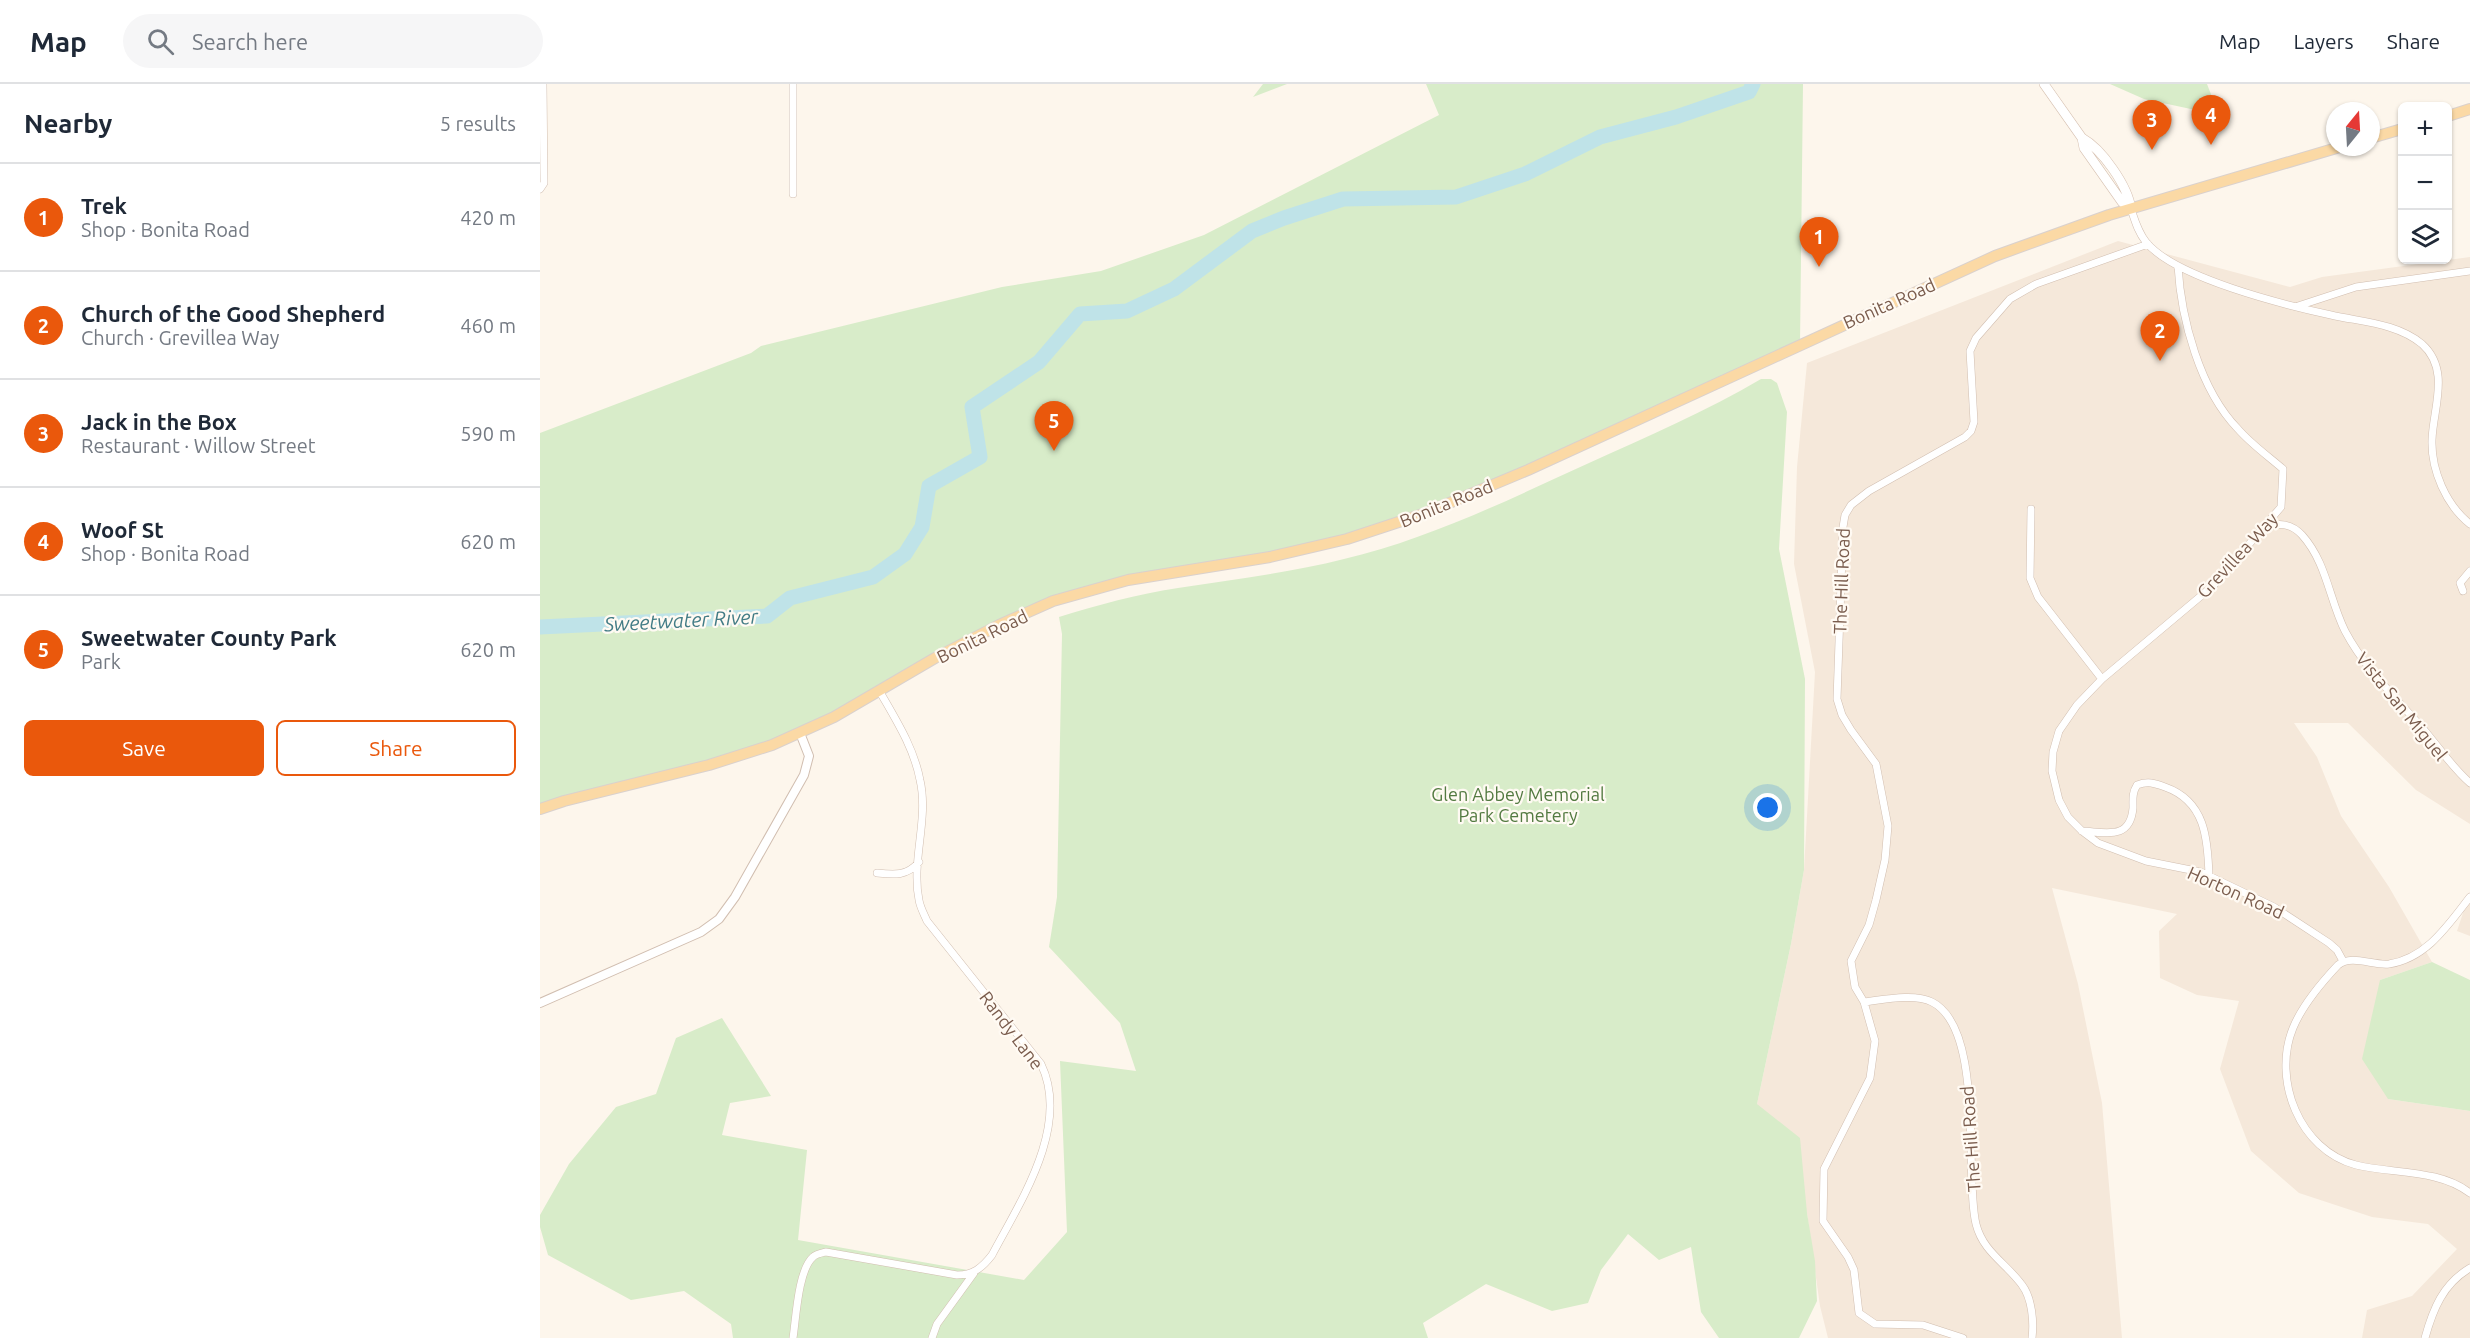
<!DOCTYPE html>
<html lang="en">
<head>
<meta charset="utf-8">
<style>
	body { margin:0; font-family:Ubuntu,sans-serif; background:#f6f6f7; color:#1f2937 }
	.controls { position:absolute; right:18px; top:18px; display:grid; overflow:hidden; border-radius:9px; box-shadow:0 2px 4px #0004 }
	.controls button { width:54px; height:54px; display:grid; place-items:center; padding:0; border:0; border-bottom:2px solid #e0e1e3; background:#fff; color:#1f2937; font:30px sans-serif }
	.compass { position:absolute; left:1786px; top:18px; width:54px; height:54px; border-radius:50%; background:#fff; box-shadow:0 2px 4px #0004; rotate:18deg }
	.you { position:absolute; left:1228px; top:724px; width:21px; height:21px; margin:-15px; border:4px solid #fff; border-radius:50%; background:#1a73e8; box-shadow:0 0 0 9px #1a73e833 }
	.badge { display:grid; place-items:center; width:39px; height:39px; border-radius:50%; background:#ea580c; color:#fff; font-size:20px; font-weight:700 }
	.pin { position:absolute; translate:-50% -50px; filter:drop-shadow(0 2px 3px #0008) }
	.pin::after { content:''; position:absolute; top:32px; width:21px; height:18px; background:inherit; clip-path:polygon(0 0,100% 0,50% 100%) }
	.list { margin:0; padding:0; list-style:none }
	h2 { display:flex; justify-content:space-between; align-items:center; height:78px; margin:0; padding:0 24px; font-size:26px }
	h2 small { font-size:20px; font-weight:400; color:#747a83 }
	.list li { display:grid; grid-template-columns:39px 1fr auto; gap:18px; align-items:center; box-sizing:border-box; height:108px; padding:0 24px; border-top:2px solid #e0e1e3 }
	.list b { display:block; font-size:22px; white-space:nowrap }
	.list p { margin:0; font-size:20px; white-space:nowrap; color:#747a83 }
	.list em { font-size:20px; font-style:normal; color:#747a83 }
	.actions { display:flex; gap:12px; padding:18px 24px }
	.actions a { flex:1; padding:14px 0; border:2px solid #ea580c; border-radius:9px; text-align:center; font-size:21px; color:#ea580c }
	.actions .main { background:#ea580c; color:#fff }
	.icon { flex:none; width:33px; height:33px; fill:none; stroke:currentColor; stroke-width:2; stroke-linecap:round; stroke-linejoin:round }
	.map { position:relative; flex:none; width:1930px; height:1254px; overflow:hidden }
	header { display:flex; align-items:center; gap:36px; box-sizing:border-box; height:84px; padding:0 30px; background:#fff; border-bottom:2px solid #e0e1e3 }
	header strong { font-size:28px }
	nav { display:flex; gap:33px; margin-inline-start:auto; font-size:21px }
	.search { width:420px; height:54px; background:#f6f6f7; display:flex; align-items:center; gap:15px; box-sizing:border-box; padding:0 21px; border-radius:33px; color:#747a83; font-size:22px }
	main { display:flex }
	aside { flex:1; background:#fff }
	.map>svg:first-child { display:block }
	.residential { fill:#f5e8da }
	.green { fill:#d8ecc9 }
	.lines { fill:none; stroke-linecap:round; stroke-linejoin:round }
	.river { stroke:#bfe3e8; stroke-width:15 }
	.minor-casing { stroke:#d1beb0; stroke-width:8 }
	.tertiary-casing { stroke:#d1beb0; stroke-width:10 }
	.secondary-casing { stroke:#d6c0b0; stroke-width:10 }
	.primary-casing { stroke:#dad1cd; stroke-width:12 }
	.minor { stroke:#fff; stroke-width:7 }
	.tertiary { stroke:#fff; stroke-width:8 }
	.secondary { stroke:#fff; stroke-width:9 }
	.primary { stroke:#fbd9a5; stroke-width:10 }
	.labels { text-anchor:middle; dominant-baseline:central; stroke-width:4.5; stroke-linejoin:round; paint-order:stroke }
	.street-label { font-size:18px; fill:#7a5c4d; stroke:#fffaf3 }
	.park-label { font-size:18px; fill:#537a41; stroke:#fffaf3 }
	.water-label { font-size:20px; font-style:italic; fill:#437c86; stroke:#fffaf3 }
</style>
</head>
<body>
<header>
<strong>Map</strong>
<div class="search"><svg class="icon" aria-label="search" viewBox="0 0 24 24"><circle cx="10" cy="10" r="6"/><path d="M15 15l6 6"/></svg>Search here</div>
<nav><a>Map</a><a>Layers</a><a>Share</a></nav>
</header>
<main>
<aside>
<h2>Nearby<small>5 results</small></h2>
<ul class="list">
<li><span class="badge">1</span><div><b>Trek</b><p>Shop · Bonita Road</p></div><em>420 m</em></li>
<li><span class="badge">2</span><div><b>Church of the Good Shepherd</b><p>Church · Grevillea Way</p></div><em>460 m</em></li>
<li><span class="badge">3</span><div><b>Jack in the Box</b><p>Restaurant · Willow Street</p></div><em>590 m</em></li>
<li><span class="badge">4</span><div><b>Woof St</b><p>Shop · Bonita Road</p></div><em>620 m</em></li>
<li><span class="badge">5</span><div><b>Sweetwater County Park</b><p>Park</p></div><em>620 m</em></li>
</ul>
<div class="actions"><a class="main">Save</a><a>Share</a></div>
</aside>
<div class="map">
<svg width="1930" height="1254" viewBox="0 0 1930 1254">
	<rect width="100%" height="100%" fill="#fdf6ec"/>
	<!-- residential -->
	<path class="residential" d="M1578,157L1750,203L1782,193L1930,173V740L1876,706L1808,639H1754L1777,673L1801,732L1849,803L1892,878L1840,896L1848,1015L1930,1027V1254H1822L1827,1226L1872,1212L1917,1165L1888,1140L1832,1133L1759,1109L1711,1067L1680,985L1699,917L1657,911L1620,894L1619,847L1637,830L1512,804L1538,900L1562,1019L1582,1254H1288L1280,1222L1267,1129L1217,1020L1251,860L1264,786L1275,588L1254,480L1257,383L1267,279Z
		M1930,808V852L1917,847Z"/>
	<!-- green -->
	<path class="green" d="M723,0H747L713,13Z
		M886,0H1263L1260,261L988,385L821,451L626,490L504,521L261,650L0,725V349L211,269L221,262L462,203L561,187L664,151L899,31Z
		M1570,0H1667L1679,31L1604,15Z
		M1221,295H1231L1237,299L1247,328L1239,465L1265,595L1264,786L1251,860L1217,1020L1260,1054L1267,1129L1275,1177L1277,1217L1259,1254H1179L1161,1228L1151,1163L1119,1176L1088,1150L1061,1186L1048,1219L1012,1227L946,1200L883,1239L888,1254H193L191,1240L144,1207L91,1216L8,1171L0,1143V1131L29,1080L76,1023L116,1010L136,954L182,934L231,1012L190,1019L182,1051L267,1066L258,1156L484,1196L527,1148L520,977L596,987L580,939L509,863L517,813L522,550L519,533C558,521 597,510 638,504C694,495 749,489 804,475C889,455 970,415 1049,379C1106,353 1167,327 1221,295Z
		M1892,878L1930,896V1027L1848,1015L1822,975L1840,896Z"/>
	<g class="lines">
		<!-- river -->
		<path class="river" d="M0,543L227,532L250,514L333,493L365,470L382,443L389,402L440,373L432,323L499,278L540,230L587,227L634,205L712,147L744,134L803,115L916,113L985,90L1060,53L1136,33L1209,8L1213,0"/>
		<defs>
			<path id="minor" d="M253,0V110
				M0,105L4,99L3,0
				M1591,125C1595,137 1598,148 1606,158C1635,194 1745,221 1791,231C1821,238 1857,239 1882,260C1911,286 1893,324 1892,356C1891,386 1906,421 1930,440
				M1638,182C1641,235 1660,306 1698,345C1711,360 1728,372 1743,385L1741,423L1674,501L1562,595L1537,621L1519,647L1513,668L1512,687L1519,716L1528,733L1542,747L1558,759L1606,777L1661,788L1734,823L1789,859L1797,866L1803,877
				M1758,222L1816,203L1930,187
				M1491,425L1490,494L1498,513L1562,595
				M1725,445C1737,437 1752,440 1762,451C1787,479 1789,515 1805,547C1825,585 1857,615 1885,647C1900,665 1912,683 1930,699
				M1923,507L1920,499L1930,487
				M1542,747C1565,748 1590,757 1593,724C1593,715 1592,709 1597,701C1608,697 1614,699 1625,703C1665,717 1668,754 1669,793
				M337,789C355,791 367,792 379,778
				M1930,813C1908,841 1887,874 1849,880C1833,882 1812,870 1798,881C1782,898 1762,922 1753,944C1732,995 1759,1066 1816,1081C1853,1090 1899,1085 1930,1109
				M1324,918C1342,916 1374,909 1392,918C1445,945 1424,1089 1436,1140C1443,1168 1466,1179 1482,1201C1492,1214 1494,1238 1492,1254
				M253,1254C256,1235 258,1186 273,1173C276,1170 282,1169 286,1168L417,1191C433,1191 442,1184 452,1171C480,1118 531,1042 501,980L387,837C384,830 380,823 379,816C371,777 389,735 380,696C374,664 356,636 340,608
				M392,1254L397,1240L434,1189
				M1423,1254L1383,1241L1335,1240L1319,1229L1314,1186L1308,1173L1283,1137L1284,1085L1330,994L1335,957L1324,918L1315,903L1311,877L1329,841L1336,816L1345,776L1348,742L1336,680L1311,646L1302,631L1297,615L1303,443L1305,431L1311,421L1329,407L1425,353L1431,347L1434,338L1430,267L1436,254L1470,215L1496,200L1608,160
				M1885,1254C1893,1225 1903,1200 1930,1184"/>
			<path id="tertiary" d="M0,919L161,848L179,835L195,813L264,691L269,672L260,649"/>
			<path id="secondary" d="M1504,0L1542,54L1544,64L1582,118L1591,125
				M1542,54C1562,65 1588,102 1591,125"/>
			<path id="primary" d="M1908,32L1930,25
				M1831,54L1862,45
				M0,725L24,717L169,681L232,661L294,633L395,574L459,541L513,517L588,496L730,473L807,455L883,430L988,386L1455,172L1569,131L1800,63"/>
		</defs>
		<!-- minor casing -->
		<use href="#minor" class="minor-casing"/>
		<!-- tertiary casing -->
		<use href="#tertiary" class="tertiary-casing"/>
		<!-- secondary casing -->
		<use href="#secondary" class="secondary-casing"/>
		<!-- primary casing -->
		<use href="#primary" class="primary-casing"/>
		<!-- minor -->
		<use href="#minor" class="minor"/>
		<!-- tertiary -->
		<use href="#tertiary" class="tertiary"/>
		<!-- secondary -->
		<use href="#secondary" class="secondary"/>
		<!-- primary -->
		<use href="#primary" class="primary"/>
	</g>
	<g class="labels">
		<!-- street labels -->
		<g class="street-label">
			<text transform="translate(1349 219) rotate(-24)">Bonita Road</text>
			<text transform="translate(906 419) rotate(-22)">Bonita Road</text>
			<text transform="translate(1697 471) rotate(-47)">Grevillea Way</text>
			<text transform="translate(1301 497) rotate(-88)">The Hill Road</text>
			<text transform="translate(442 552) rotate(-26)">Bonita Road</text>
			<text transform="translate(1862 622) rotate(51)">Vista San Miguel</text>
			<text transform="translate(1696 808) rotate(24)">Horton Road</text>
			<text transform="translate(472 946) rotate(53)">Randy Lane</text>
			<text transform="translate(1430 1055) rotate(-94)">The Hill Road</text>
		</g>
		<!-- park labels -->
		<g class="park-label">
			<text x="978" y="710">Glen Abbey Memorial<tspan x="978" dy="21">Park Cemetery</tspan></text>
		</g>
		<!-- water labels -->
		<g class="water-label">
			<text transform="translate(141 536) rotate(-3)">Sweetwater River</text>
		</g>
	</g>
</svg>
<div class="controls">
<button>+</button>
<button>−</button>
<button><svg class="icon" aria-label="layers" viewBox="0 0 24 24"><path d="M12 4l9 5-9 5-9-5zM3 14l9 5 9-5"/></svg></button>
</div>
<svg class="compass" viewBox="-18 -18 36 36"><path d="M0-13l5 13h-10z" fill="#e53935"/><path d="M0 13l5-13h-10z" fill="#747a83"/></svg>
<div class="you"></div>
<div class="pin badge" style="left:1279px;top:183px">1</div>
<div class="pin badge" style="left:1620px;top:277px">2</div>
<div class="pin badge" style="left:1612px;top:66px">3</div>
<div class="pin badge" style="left:1671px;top:61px">4</div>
<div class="pin badge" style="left:514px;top:367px">5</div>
</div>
</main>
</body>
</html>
